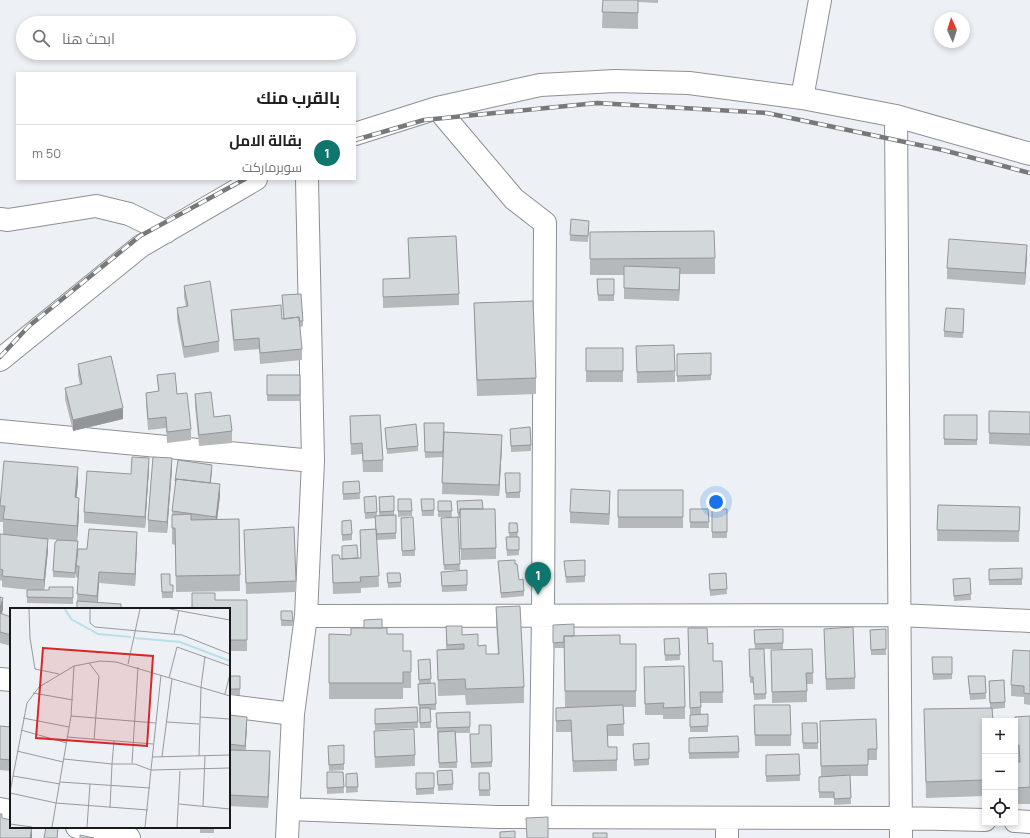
<!DOCTYPE html>
<html lang="ar">
<head>
<meta charset="utf-8">
<style>
	body { margin:0; font-family:Manrope,Cairo,sans-serif; background:#f2f2f2; color:#202124; direction:rtl }
	.controls { position:absolute; right:12px; bottom:12px; display:grid; overflow:hidden; border-radius:0px; box-shadow:0 2px 6px #0003 }
	.controls button { width:36px; height:36px; display:grid; place-items:center; padding:0; border:0; border-bottom:1px solid #e0e0e0; background:#fff; color:#202124; font:20px sans-serif }
	.compass { position:absolute; left:934px; top:12px; width:36px; height:36px; border-radius:50%; background:#fff; box-shadow:0 2px 6px #0003; rotate:356deg }
	.you { position:absolute; left:716px; top:502px; width:14px; height:14px; margin:-10px; border:3px solid #fff; border-radius:50%; background:#1a73e8; box-shadow:0 0 0 6px #1a73e833 }
	.badge { display:grid; place-items:center; width:26px; height:26px; border-radius:50%; background:#0f766e; color:#fff; font-size:13px; font-weight:700 }
	.pin { position:absolute; translate:-50% -33px; filter:drop-shadow(0 1px 2px #0008) }
	.pin::after { content:''; position:absolute; top:21px; width:14px; height:12px; background:inherit; clip-path:polygon(0 0,100% 0,50% 100%) }
	.list { margin:0; padding:0; list-style:none }
	h2 { display:flex; justify-content:space-between; align-items:center; height:52px; margin:0; padding:0 16px; font-size:17px }
	h2 small { font-size:13px; font-weight:400; color:#757577 }
	.list li { display:grid; grid-template-columns:26px 1fr auto; gap:12px; align-items:center; box-sizing:border-box; height:56px; padding:0 16px; border-top:1px solid #e0e0e0 }
	.list b { display:block; font-size:15px; white-space:nowrap }
	.list p { margin:0; font-size:13px; white-space:nowrap; color:#757577 }
	.list em { font-size:13px; font-style:normal; color:#757577 }
	.icon { flex:none; width:22px; height:22px; fill:none; stroke:currentColor; stroke-width:2; stroke-linecap:round; stroke-linejoin:round }
	.map { position:relative; flex:none; width:1030px; height:838px; overflow:hidden; direction:ltr }
	.search { position:absolute; background:#fff; box-shadow:0 2px 6px #0003; left:16px; top:16px; width:340px; height:44px; display:flex; align-items:center; gap:10px; box-sizing:border-box; padding:0 14px; border-radius:22px; color:#757577; font-size:15px }
	.panel { position:absolute; background:#fff; box-shadow:0 2px 6px #0003; left:16px; top:72px; width:340px; height:108px; border-radius:0px; direction:rtl }
	.map>svg:first-child { display:block }
	.lines { fill:none; stroke-linecap:round; stroke-linejoin:round }
	.minor-casing { stroke:#8d9094; stroke-width:24 }
	.minor { stroke:#fff; stroke-width:22 }
	.rail-casing { stroke:#76787a; stroke-width:4.5 }
	.rail { stroke:#fcfdff; stroke-width:3; stroke-dasharray:9; stroke-linecap:butt }
	.wall { fill:#b5b9bb }
	.shaded-wall { fill:#939699 }
	.building { fill:#d2d7da; stroke:#939699 }
	.inset-river { fill:none; stroke:#b7e0e8; stroke-width:2 }
	.inset-road { fill:none; stroke:#989a9d; stroke-width:1 }
	.view { fill:#d62828; fill-opacity:0.15; stroke:#d62828; stroke-width:2 }
	.inset-edge { fill:none; stroke:#18191a; stroke-width:2 }
</style>
</head>
<body>
<div class="map">
<svg width="1030" height="838" viewBox="0 0 1030 838">
	<rect width="100%" height="100%" fill="#edf0f4"/>
	<g class="lines">
		<defs>
			<path id="minor" d="M802,98L820,0
				M437,108L514,199L545,223L543,616L540,817
				M896,116L901,838
				M355,134L437,108L540,85L615,81L689,83L802,98L896,116L1030,154
				M0,219L8,220L96,206L129,214L166,232
				M0,360L141,246L256,179
				M0,431L313,461
				M306,616L899,615L1030,621
				M0,679L11,680
				M229,706L293,714
				M0,809L11,811
				M289,809L497,817L901,818L985,820
				M1015,821L1030,822
				M77,827L129,838
				M287,838L293,714L306,616L313,461L307,179
				M727,838V818"/>
		</defs>
		<!-- minor casing -->
		<use href="#minor" class="minor-casing"/>
		<!-- minor -->
		<use href="#minor" class="minor"/>
		<defs>
			<path id="rail" d="M355,140L424,120L597,103L767,113L943,150L1030,173
				M0,357L29,326L140,236L245,179"/>
		</defs>
		<!-- rail casing -->
		<use href="#rail" class="rail-casing"/>
		<!-- rail -->
		<use href="#rail" class="rail"/>
	</g>
	<!-- wall -->
	<path class="wall" d="M603,0H658V3L638,2V29L602,28Z
		M589,227L588,242L570,241V235Z
		M590,232L715,258V274H680L679,301L624,299V275H590Z
		M408,238L459,294V305L383,308V279L409,278Z
		M1027,256L1025,285L947,279V268Z
		M597,279H614V301H598Z
		M184,286L219,341V352L184,358L177,319V308L186,307L184,297Z
		M282,295L303,321V326L300,327L302,349V360L260,364L259,349L234,351L231,321V310L284,319Z
		M474,303L536,378V394L477,396L474,319Z
		M964,315L963,338L944,337V331Z
		M636,346L675,371V382L637,383Z
		M586,348H623V382H586Z
		M711,353V380L677,382V354Z
		M78,364L123,419L73,431L65,399V388L80,385L78,375Z
		M157,375L177,394L191,429V440L167,443L166,428L148,430L146,404V393L158,391Z
		M267,375H300V401H267Z
		M195,394L214,417L232,431V443L199,446L195,405Z
		M1030,412V446L989,444V433Z
		M944,415H977V445H944Z
		M350,416L383,460V472H363L362,454L351,455Z
		M424,423L444,446H502L499,496L442,494L443,457L425,458Z
		M385,428L418,446V451L387,454Z
		M510,429L531,445V451L511,452Z
		M149,469L145,528L84,523V512L131,474Z
		M172,469L167,533L148,532V520Z
		M212,470L211,483L220,496L217,520L239,519L240,591L176,592L175,545L172,544V515L175,487V481Z
		M520,473V498H506L505,479Z
		M359,481L360,499L343,500V482Z
		M78,483L76,498L79,514L77,541L78,547L75,578L53,577V571L57,540L48,539V550L44,590H49L73,587V604L27,603V590H30L2,587V581L0,580V534L3,535V522H0V506Z
		M618,490H683V528H618Z
		M376,496L377,516H379V497L394,496V515H396V539L377,540L379,587L361,588V593L333,594L332,555L340,559L361,558L360,530L375,529V518L365,519L364,497Z
		M398,499L412,511V516L398,517Z
		M421,499H434V516H422Z
		M438,501H451L452,517H438Z
		M457,501L483,509L496,548V559L461,560L460,518H458L460,570H444L441,523L458,517Z
		M610,502L609,525L570,523V512Z
		M938,505L1020,507L1019,542L937,541Z
		M690,509H708L709,528H690Z
		M712,509H727V538H712Z
		M342,521L352,534V540L342,541Z
		M509,523H517L518,537H519V555L507,556L506,537H509Z
		M401,524L415,550V556H402Z
		M244,530L296,581V592L246,594Z
		M137,543L135,586L99,583L98,602H77L78,578L76,577V566L87,549Z
		M585,560V582L566,583L564,561Z
		M498,561L515,564L519,580L524,591V596L501,598Z
		M1022,568V585H989V569Z
		M467,570V591L442,592L441,572Z
		M387,573H400L401,587L388,588Z
		M726,573L727,594L710,596L709,574Z
		M161,574L170,585H173V598H162Z
		M970,578L971,600L954,601L953,579Z
		M0,597L3,609L2,614L11,617V646L0,643Z
		M215,600H247V651H229V609Z
		M496,607L524,687V703L466,705L465,695L438,696L437,650L446,649V626L462,635L478,646L486,654H498L496,623Z
		M281,611H292L293,626H281Z
		M553,625L574,636L620,644H636V707H623L624,736H607L608,747L617,760V771L573,772L571,732H556V708L565,707L564,648H553Z
		M382,628L403,651H411V688H403V699H329V634L351,635Z
		M783,629V649H764L766,699L754,700L753,683H750L749,649H755L754,630Z
		M824,629L855,678V689L826,690Z
		M886,629V655H871L870,630Z
		M679,638L680,660L665,661L664,639Z
		M688,639L708,644L713,661H722L723,703H701V715L708,714V732H690V715Z
		M771,650L813,673V684H807V702L772,703Z
		M1030,651V705L1024,704V697L1011,696V685Z
		M932,657H952V679L933,680Z
		M430,659L431,683L436,704V710H430L431,728H420L418,690L419,684L418,666Z
		M644,667L685,707V719H663V715H645Z
		M229,676H240V695H229Z
		M968,676H985L986,699L970,700Z
		M989,681L1005,702V708L993,709L985,721V796L926,798L924,709L990,708Z
		M417,707L418,728L375,730V709Z
		M229,711V715L247,728L245,750L270,763L268,808L229,806Z
		M470,712V733H456L457,768H439L436,713Z
		M754,716L791,735V746H755Z
		M1030,716V804H1017L1016,762H1019V761H1016L1015,717Z
		M820,721L877,749V760H868V776H850L851,804L834,805V798H819V777L821,776Z
		M802,723H817L818,749H803Z
		M479,725L492,762V767L471,768L470,734H479Z
		M0,726L11,727V771L0,770Z
		M374,731L415,755V766L375,768Z
		M738,736L739,758L689,759V738Z
		M649,743V765L634,766L633,744Z
		M344,745V770L329,771L328,751Z
		M799,754L800,781L766,782V755Z
		M452,770L453,790L438,791L437,771Z
		M327,772H343L344,793L327,794Z
		M357,773L358,792L346,793V774Z
		M416,773H434V794L416,795Z
		M479,773H489L490,796H479Z
		M200,827H214V833H200Z"/>
	<!-- shaded-wall -->
	<path class="shaded-wall" d="M1027,245V256L1025,285V273Z
		M680,268V279L679,301V290Z
		M123,408V419L73,431V420Z
		M502,435V446L499,496V485Z
		M149,458V469L145,528V517Z
		M172,458V469L167,533V522Z
		M212,465V470L209,492V486Z
		M78,467V483L75,513V497Z
		M220,484V496L216,528V517Z
		M610,491V502L609,525V514Z
		M79,498V514L77,542V526Z
		M137,532V543L135,586V574Z
		M48,539V550L44,591V580Z
		M78,541V547L75,578V573Z
		M99,572V583L97,607V596Z
		M3,598V609L0,619V608Z
		M247,717V728L245,757V746Z
		M270,751V763L268,808V797Z
		M32,827V838H30Z"/>
	<!-- building -->
	<path class="building" d="M603,0H638V13L602,12Z
		M571,219L589,221L588,236L570,235Z
		M714,231L715,258L590,259V232Z
		M456,236L459,294L383,297V279L410,278L408,238Z
		M949,239L1027,245L1025,273L947,268Z
		M624,266L680,268L679,290L624,288Z
		M597,279H614V295H598Z
		M210,281L219,341L184,347L177,308L188,306L184,286Z
		M301,294L303,321H299V317L284,319L282,295Z
		M533,301L536,378L477,380L474,303Z
		M281,305L282,319L299,317L302,349L260,353L259,338L234,340L231,310Z
		M946,308L964,309L963,333L944,331Z
		M674,345L675,371L637,372L636,346Z
		M586,348H623V371H586Z
		M711,353V375L677,376V354Z
		M111,356L123,408L73,420L65,388L82,384L78,364Z
		M175,373L177,394L187,393L191,429L167,432L166,417L148,419L146,393L159,391L157,375Z
		M267,375H300V395H267Z
		M211,392L214,417L230,415L232,431L199,435L195,394Z
		M989,411L1030,412V434L989,433Z
		M380,415L383,460L363,461L362,443L351,444L350,416Z
		M944,415H977V440L944,439Z
		M424,423H444L443,452H425Z
		M416,424L418,446L387,449L385,428Z
		M530,427L531,445L511,446L510,429Z
		M444,432L502,435L499,485L442,483Z
		M132,457L149,458L145,517L84,512L87,471L131,474Z
		M153,457L172,458L167,522L148,520Z
		M178,460L212,465L210,483L176,479V481H175Z
		M4,461L78,467L75,497L79,498L77,526L3,519L5,506H0Z
		M505,473H520V492L506,493Z
		M176,479L220,484L216,517L172,511Z
		M359,481L360,493L343,494V482Z
		M571,489L610,491L609,514L570,512Z
		M618,490H683V517H618Z
		M376,496L377,512L365,513L364,497Z
		M394,496V511L380,512L379,497Z
		M398,499H411L412,511H398Z
		M421,499H434V510L422,511Z
		M482,500L483,509H460V513H458L457,501Z
		M438,501H451L452,511H438Z
		M938,505L1020,507L1019,531L937,530Z
		M460,509H495L496,548L461,549Z
		M690,509H708L709,522H690Z
		M712,509H727V532H712Z
		M191,514V520L239,519L240,575L176,576L175,528H172V515Z
		M396,515V533L377,534L376,529L375,516Z
		M413,517L415,550L402,551L401,518Z
		M458,517L460,564L444,565L441,518Z
		M351,520L352,534L342,535V521Z
		M509,523H517L518,532L509,533Z
		M294,527L296,581L246,583L244,530Z
		M89,529L137,532L135,574L99,572L97,596L77,594L79,566H76L78,549H87Z
		M376,529L379,576L360,577L361,582L333,583L332,555H339L340,559L361,558L360,530Z
		M0,534L48,539L44,580L2,576L3,570L0,569Z
		M506,537H519V550H507Z
		M57,540L78,541L75,573L53,571L55,542H56Z
		M357,545L358,558L342,559V546Z
		M515,560V564H517L519,580L523,579L524,591L501,593L498,561Z
		M585,560V576L566,577L564,561Z
		M1022,568V579L989,580V569Z
		M467,570V585L442,586L441,572Z
		M387,573H400L401,582L388,583Z
		M726,573L727,589L710,590L709,574Z
		M161,574H170V585H173V592H162Z
		M970,578L971,594L954,596L953,579Z
		M49,587H73V598L27,597V590H49Z
		M192,593H215V600H247V640H229V609H192Z
		M0,597L3,598L0,608Z
		M77,601L121,604V609H77Z
		M520,606L524,687L466,689L465,679L438,680L437,650L464,649V644L447,645L446,626H462V635L478,634V646L486,645V654H499L496,607Z
		M281,611H292L293,621L281,620Z
		M0,613L11,617V635L0,632Z
		M382,619V628H364V620Z
		M574,624V636H564V642L553,643V625Z
		M853,627L855,678L826,679L824,629Z
		M351,628H387V634H403V651H411V672H403V683H329V634L351,635Z
		M688,628H707L708,644L713,643V661H722L723,692H700L701,707L690,708Z
		M783,629V643L755,644L754,630Z
		M886,629V649L871,650L870,630Z
		M620,635V644H636V691H565L564,636Z
		M679,638L680,655H665L664,639Z
		M749,649H764L766,694H754L753,677H750Z
		M812,649L813,673H806L807,691L772,692L771,650Z
		M1013,650L1030,651V694L1024,693V686L1011,685Z
		M932,657H952V674H933Z
		M430,659L431,679L419,680L418,660Z
		M684,666L685,707L663,708L664,703L645,704L644,667Z
		M229,676H240V689H229Z
		M968,676H985L986,693L970,694Z
		M1004,680L1005,702L990,703L989,681Z
		M435,683L436,704L419,705L418,684Z
		M623,705L624,724L607,725L608,747H617V760L573,761L571,720L556,721V708Z
		M754,705H790L791,735H755Z
		M417,707L418,722L375,724V709Z
		M420,708H430L431,722L420,723Z
		M992,708L993,721H985V780L926,782L924,709Z
		M470,712V727L437,728L436,713Z
		M708,714V726L690,727V715Z
		M229,715L247,717L245,746L229,744Z
		M1030,716V787L1017,788L1016,762H1020L1019,745H1016L1015,717Z
		M876,719L877,749H868V765L821,766L820,721Z
		M802,723H817L818,743H803Z
		M479,725H491L492,762L471,763L470,734H479Z
		M0,726L11,727V760L0,759Z
		M414,729L415,755L375,757L374,731Z
		M455,731L457,762L439,763L438,732Z
		M738,736L739,752L689,753V738Z
		M649,743V759L634,760L633,744Z
		M344,745V764L329,765L328,746Z
		M229,750L270,751L268,797L229,795Z
		M799,754L800,775L766,776V755Z
		M452,770L453,784L438,785L437,771Z
		M327,772H343L344,787L327,788Z
		M357,773L358,787H346V774Z
		M416,773H434V788L416,789Z
		M479,773H489L490,790H479Z
		M850,775L851,798L834,799V792H819V777Z
		M0,814H2V818L11,820V827H32L30,838H0Z
		M548,817V838H527L526,818Z
		M46,827H51L58,828L57,838H44Z
		M515,831V838H500V832Z
		M593,833H607V838H593Z
		M80,835L94,838H80Z"/>
	<!-- overview -->
	<g transform="translate(10 608)">
		<rect width="220" height="220" fill="#edf0f4"/>
		<path class="inset-river" d="M55,1L61,11L88,26L121,29M125,30L170,34L220,53"/>
		<path class="inset-road" d="M19,1L20,30L25,61L49,66M80,1V15L85,19L172,27L220,46M160,1L220,12M164,26L169,2M79,55L89,68L84,132M118,56L130,1M159,70L167,39L220,58M23,85L63,92M215,86L220,66M61,108L146,115M190,109L220,111M13,110L59,119M157,114L189,116M11,122L57,135M57,129L143,136M7,143L53,154M189,148L191,79L195,48M142,149L220,147M152,149L162,71M54,151L102,156L104,133M122,155L128,59M3,168L50,176M50,174L140,180M0,184L17,95L29,79L64,58L90,53L106,54L220,88M0,185L46,195L138,202M169,196L220,201M193,198L195,148M100,200L102,156H125L141,162L220,160M0,216L22,219M42,219L61,108L64,58M77,219L80,176M135,219L151,67M167,219L170,163"/>
		<path class="view" d="M33,40L143,48L137,138L26,130Z"/>
		<rect width="220" height="220" class="inset-edge"/>
	</g>
</svg>
<div class="controls">
<button>+</button>
<button>−</button>
<button><svg class="icon" aria-label="locate" viewBox="0 0 24 24"><circle cx="12" cy="12" r="6"/><path d="M12 2v4M12 18v4M2 12h4M18 12h4"/></svg></button>
</div>
<svg class="compass" viewBox="-18 -18 36 36"><path d="M0-13l5 13h-10z" fill="#e53935"/><path d="M0 13l5-13h-10z" fill="#757577"/></svg>
<div class="you"></div>
<div class="pin badge" style="left:538px;top:595px">1</div>
<div class="search"><svg class="icon" aria-label="search" viewBox="0 0 24 24"><circle cx="10" cy="10" r="6"/><path d="M15 15l6 6"/></svg>ابحث هنا</div>
<section class="panel">
<h2>بالقرب منك<small></small></h2>
<ul class="list">
<li><span class="badge">1</span><div><b>بقالة الامل</b><p>سوبرماركت</p></div><em>50 m</em></li>
</ul>
</section>
</div>
</body>
</html>
